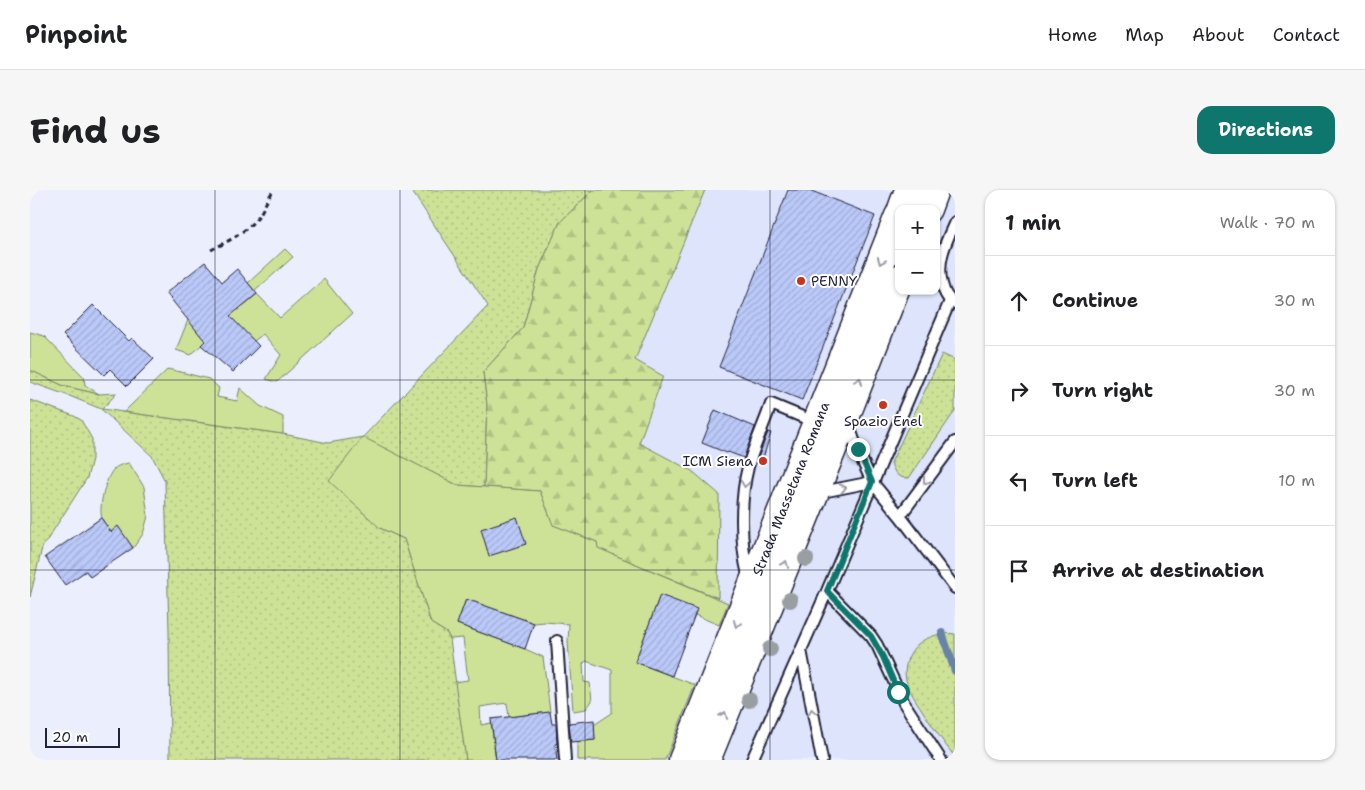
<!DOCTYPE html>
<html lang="en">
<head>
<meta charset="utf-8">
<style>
	body { margin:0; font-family:"Shantell Sans",sans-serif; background:#f6f6f6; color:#202124 }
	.controls { position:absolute; right:15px; top:15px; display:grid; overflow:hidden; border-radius:10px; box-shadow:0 1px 4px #0004 }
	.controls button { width:45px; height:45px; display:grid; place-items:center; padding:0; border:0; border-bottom:1px solid #e0e0e0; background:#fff; color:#202124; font:25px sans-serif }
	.scale { position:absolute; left:15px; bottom:12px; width:75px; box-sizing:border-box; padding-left:5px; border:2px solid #22223b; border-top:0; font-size:14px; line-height:18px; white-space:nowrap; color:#22223b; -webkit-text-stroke:4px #fff; paint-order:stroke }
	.stop { position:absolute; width:15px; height:15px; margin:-11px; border:4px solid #0f766e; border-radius:50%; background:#fff }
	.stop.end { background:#0f766e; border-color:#fff; box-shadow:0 1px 5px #0008 }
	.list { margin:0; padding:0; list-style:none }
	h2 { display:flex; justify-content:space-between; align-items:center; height:65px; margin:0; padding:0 20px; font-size:21px }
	h2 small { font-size:16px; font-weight:400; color:#757577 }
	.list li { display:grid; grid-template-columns:32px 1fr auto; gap:15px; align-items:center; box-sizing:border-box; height:90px; padding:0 20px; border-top:1px solid #e0e0e0 }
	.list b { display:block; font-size:19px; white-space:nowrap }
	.list em { font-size:16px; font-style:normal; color:#757577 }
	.icon { flex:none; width:28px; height:28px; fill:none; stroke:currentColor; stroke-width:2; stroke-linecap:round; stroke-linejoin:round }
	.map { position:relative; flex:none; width:925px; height:570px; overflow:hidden; border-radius:15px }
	header { display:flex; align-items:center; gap:30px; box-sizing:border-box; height:70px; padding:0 25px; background:#fff; border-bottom:1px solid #e0e0e0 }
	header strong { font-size:24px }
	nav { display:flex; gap:28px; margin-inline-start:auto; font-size:18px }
	.intro { display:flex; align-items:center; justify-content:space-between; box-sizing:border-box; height:120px; padding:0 30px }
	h1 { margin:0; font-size:35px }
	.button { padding:12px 22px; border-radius:15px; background:#0f766e; color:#fff; font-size:18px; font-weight:700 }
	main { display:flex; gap:30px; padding:0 30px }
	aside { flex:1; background:#fff; border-radius:15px; box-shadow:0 1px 4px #0004 }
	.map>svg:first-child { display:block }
	.built { fill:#dde4fc; fill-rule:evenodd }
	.grass { fill:url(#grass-dots); stroke:#788269 }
	.forest { fill:url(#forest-firs); stroke:#788269 }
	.garden { fill:#cee297; stroke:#788269 }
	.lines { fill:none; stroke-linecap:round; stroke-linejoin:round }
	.stream { stroke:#6883a8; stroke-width:8 }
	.building { fill:url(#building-hatch); stroke:#22223b }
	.lane-casing { stroke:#22223b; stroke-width:14 }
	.primary-casing { stroke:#22223b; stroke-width:31 }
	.path { stroke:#22223b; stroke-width:3; stroke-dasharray:5 4; stroke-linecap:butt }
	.lane { stroke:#fff; stroke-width:10 }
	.primary { stroke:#fff; stroke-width:28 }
	.tree { fill:#999ea2 }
	.oneway { stroke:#9c9ca7 }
	.route { stroke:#0f766e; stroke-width:6 }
	.grid { fill:none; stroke:#22223b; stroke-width:1; stroke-opacity:0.55 }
	.poi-dot { fill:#c8321e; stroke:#fff; stroke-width:2 }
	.labels { text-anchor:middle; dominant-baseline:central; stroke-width:4; stroke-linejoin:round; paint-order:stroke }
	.poi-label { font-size:14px; fill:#22223b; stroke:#fff; text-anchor:start }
	.street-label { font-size:14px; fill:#22223b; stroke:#fff }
</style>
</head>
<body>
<header>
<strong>Pinpoint</strong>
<nav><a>Home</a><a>Map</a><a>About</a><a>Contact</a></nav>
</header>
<div class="intro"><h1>Find us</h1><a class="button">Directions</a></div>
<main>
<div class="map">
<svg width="925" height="570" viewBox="0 0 925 570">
	<defs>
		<pattern id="grass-dots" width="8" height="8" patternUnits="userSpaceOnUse" patternTransform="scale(1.25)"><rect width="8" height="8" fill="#cee297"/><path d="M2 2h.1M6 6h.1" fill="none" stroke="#b1c283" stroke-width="1.8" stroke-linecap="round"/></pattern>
		<pattern id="forest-firs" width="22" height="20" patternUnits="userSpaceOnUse" patternTransform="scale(1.25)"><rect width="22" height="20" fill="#cee297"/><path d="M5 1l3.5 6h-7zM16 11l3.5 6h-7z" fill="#b1c283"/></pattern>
		<pattern id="building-hatch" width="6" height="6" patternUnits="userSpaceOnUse" patternTransform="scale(1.25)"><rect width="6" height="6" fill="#bbc9f9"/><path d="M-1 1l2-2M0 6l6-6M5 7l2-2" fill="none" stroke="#a0acd6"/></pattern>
	</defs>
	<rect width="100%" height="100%" fill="#ebeffd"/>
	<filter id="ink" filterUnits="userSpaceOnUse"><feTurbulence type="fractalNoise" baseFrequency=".02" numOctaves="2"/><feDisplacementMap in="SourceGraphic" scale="10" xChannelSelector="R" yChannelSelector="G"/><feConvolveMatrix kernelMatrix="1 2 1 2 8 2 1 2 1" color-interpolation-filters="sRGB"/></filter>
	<g filter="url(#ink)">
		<!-- built -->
		<path class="built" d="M675,0H925V444L912,443L876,491L883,506L907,543L925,567V570H635L698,413L688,408L689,304L662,281L609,253L633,186L605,170ZM869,19H906V101H869Z"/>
		<!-- grass -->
		<path class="grass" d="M381,0H563L530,32L509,79L493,138L453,182L457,215L454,297L427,295L333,248L350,338L374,349L401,433L417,443L420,449L436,570H140L139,441L135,291L122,266L71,219L42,207L0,192V180L34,196L69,204L87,203L72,219L253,244L298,253L333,247L458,116Z
			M912,164L925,170V221L879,288C867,288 865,284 861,273Z
			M0,210L44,226L51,230L62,249V269L57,288L12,358L0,407Z
			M912,443L925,444V567C913,552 902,536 892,520C886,511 880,502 877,493C872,480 878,462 888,454C895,448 904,446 912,443Z"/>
		<!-- forest -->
		<path class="forest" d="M563,0H675L605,170L633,186L609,253L662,281L689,304L688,408L567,358V352L522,335L510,301L454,297L457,215L453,182L493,138L509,79L530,32Z"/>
		<!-- garden -->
		<path class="garden" d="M255,59L263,67L225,101L218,93Z
			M294,89L322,124L247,192L236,189L251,165L233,144L224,151L200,127L161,165L146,160L158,130L200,101L213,116L227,104L250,128Z
			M0,142L14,146L54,187L55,195L69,204L34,196L0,180Z
			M138,179L179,189L189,198L187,207L207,211L210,198L230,216L253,227V244L94,222Z
			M333,247L427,295L510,301L523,335L567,352L568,358L698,413L689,435L665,425L630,405L605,472L665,495L635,570H547V552L565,550L564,535L582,523V480L556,471L553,474L554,492L560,493L562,511L556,519L543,521L538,452L539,434L515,432L504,433L436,409L427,434L495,459L513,467L520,522L479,527L477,513L450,517L451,535L461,533L466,570H436L425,492L438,490L433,448L420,449L417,443L401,433L374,349L350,338L299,291Z
			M99,273L114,297L118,326L113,344L103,358L88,337L81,342C78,338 74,333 72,328C68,318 76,286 84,279C88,275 94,274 99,273Z"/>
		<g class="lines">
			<!-- stream -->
			<path class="stream" d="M912,443L925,481"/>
		</g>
		<!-- building -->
		<path class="building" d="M758,0H779L845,26L772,210L689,177Z
			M175,72L192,92L207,79L227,104L200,126L229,156L203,182L171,155L175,151L136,103Z
			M63,115L99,151L102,148L124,169L97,196L80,179L74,185L33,145Z
			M685,220L725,237L714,268L698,262L697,263L672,253Z
			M738,242L741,243L731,274L726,273Z
			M487,327L496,354L459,366L451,339Z
			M71,328L81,342L88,336L103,358L60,387L56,381L35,395L15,367Z
			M630,405L667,419L642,486L605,472Z
			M436,409L504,433L495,459L427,434Z
			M520,522L522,534H526L527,554H525L527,570H466L461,529Z
			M564,530L565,550L541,552L539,533Z"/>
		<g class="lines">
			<defs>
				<path id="lane" d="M925,32C916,52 906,71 912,94C914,102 917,110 925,113
					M818,233L827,259L842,292L870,326
					M925,252L870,326L925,398
					M787,303L842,292
					M718,385C710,353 710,308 718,277C724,255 734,235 741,214L787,233
					M797,401L841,446L847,455L874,513L911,570
					M527,451L535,570
					M771,460L797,401L920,111
					M722,570L771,460L792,570"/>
				<g id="primary">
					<path d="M872,19L879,0"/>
					<path d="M897,19L904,0"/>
					<path id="s1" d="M653,570L869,26"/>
					<path d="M676,570L816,225L869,89"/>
				</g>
			</defs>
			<!-- lane casing -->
			<use href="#lane" class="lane-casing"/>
			<!-- primary casing -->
			<use href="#primary" class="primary-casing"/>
			<!-- path -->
			<path class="path" d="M181,60C199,51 218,41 230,24C235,16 237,9 244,0"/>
			<!-- lane -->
			<use href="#lane" class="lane"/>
			<!-- primary -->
			<use href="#primary" class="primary"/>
		</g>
		<!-- trees -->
		<g class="tree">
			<circle cx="776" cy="369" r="8"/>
			<circle cx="760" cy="410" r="8"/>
			<circle cx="740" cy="459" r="8"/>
			<circle cx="719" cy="510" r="8"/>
		</g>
		<!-- one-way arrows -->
		<defs><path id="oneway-chevron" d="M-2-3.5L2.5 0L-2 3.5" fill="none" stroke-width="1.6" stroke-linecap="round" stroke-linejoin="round" transform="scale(1.25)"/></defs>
		<g class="oneway">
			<use href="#oneway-chevron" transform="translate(851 71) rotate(112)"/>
			<use href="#oneway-chevron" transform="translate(829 191) rotate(-69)"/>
			<use href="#oneway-chevron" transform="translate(896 291) rotate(126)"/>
			<use href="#oneway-chevron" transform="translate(715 294) rotate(98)"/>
			<use href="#oneway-chevron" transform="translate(813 298) rotate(-12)"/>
			<use href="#oneway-chevron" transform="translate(755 374) rotate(-68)"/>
			<use href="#oneway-chevron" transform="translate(707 434) rotate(112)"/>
			<use href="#oneway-chevron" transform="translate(782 522) rotate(-101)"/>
			<use href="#oneway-chevron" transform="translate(694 525) rotate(-68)"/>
		</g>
	</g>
	<g class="lines" filter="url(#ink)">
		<!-- route -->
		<path class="route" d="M828,259L842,292L797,401L841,446L853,467L868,502"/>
	</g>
	<!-- grid -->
	<path class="grid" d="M185,0V570M370,0V570M555,0V570M740,0V570M0,190H925M0,380H925"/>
	<!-- markers -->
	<g class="poi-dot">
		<circle cx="771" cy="91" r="5"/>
		<circle cx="853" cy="215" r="5"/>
		<circle cx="733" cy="271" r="5"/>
	</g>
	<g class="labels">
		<!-- poi labels -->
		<g class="poi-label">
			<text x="781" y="91">PENNY</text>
			<text x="853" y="231" text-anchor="middle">Spazio Enel</text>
			<text x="723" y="271" text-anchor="end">ICM Siena</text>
		</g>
		<!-- street labels -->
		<g class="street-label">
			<text stroke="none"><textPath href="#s1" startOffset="292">Strada Massetana Romana</textPath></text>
		</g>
	</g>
</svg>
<div class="controls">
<button>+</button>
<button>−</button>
</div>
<div class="scale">20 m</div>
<div class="stop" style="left:868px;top:502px"></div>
<div class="stop end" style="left:828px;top:259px"></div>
</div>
<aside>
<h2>1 min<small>Walk · 70 m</small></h2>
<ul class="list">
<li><svg class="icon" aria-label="ahead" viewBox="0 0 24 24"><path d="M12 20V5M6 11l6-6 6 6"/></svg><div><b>Continue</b></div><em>30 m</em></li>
<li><svg class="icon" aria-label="right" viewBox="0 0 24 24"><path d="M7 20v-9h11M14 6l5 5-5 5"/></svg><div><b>Turn right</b></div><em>30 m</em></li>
<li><svg class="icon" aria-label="left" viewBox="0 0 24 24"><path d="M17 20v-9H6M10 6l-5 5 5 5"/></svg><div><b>Turn left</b></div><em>10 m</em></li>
<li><svg class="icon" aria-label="arrive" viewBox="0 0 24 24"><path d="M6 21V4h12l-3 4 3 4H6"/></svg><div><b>Arrive at destination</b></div></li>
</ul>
</aside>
</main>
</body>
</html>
